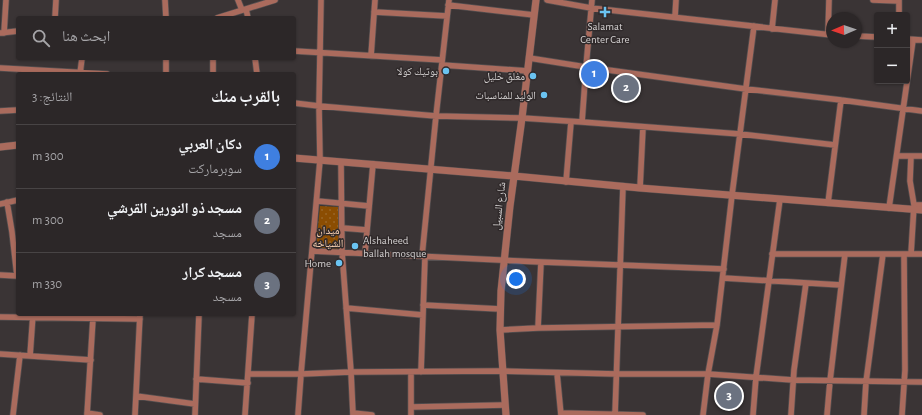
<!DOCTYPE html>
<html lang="ar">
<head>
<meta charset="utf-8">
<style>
	body { margin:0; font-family:"Alegreya Sans","Noto Naskh Arabic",sans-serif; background:#383334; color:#f1f3f6; direction:rtl }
	.controls { position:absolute; right:12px; top:12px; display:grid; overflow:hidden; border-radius:4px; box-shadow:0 1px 3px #0004 }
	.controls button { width:36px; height:36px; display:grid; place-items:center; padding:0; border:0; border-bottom:1px solid #484445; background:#2c2728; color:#f1f3f6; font:20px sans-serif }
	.compass { position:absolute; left:826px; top:12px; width:36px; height:36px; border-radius:50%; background:#2c2728; box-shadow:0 1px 3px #0004; rotate:268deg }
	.you { position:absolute; left:516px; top:279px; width:14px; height:14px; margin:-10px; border:3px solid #fff; border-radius:50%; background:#1a73e8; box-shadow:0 0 0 6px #1a73e833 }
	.badge { display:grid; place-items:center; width:26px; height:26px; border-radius:50%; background:#d6ab8b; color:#fff; font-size:13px; font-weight:700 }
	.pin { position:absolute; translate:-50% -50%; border:2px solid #fff; box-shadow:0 1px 4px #0006 }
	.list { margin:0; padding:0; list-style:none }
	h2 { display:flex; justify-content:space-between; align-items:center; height:52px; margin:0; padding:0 16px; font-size:17px }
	h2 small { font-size:13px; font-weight:400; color:#a6a5a8 }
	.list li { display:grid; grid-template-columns:26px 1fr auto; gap:12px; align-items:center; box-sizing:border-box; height:64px; padding:0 16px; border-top:1px solid #484445 }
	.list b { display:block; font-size:15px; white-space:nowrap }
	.list p { margin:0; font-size:13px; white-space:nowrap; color:#a6a5a8 }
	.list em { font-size:13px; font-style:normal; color:#a6a5a8 }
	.icon { flex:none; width:22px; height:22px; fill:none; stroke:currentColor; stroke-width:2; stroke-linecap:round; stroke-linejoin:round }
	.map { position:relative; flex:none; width:922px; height:415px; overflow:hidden; direction:ltr }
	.search { position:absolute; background:#2c2728; box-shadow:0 1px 3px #0004; left:16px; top:16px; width:280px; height:44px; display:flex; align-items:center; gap:10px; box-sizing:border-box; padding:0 14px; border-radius:4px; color:#a6a5a8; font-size:15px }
	.panel { position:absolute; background:#2c2728; box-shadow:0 1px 3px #0004; left:16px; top:72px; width:280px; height:244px; border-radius:4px; direction:rtl }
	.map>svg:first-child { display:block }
	.park { fill:url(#park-dots) }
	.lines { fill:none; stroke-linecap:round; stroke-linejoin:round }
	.minor-casing { stroke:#565051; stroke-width:7 }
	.tertiary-casing { stroke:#565051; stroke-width:8 }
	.minor { stroke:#aa6b5d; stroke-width:5.5 }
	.tertiary { stroke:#aa6b5d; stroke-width:7 }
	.poi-dot { fill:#6ac3f1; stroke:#302a2b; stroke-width:1.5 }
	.labels { text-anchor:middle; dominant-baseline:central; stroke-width:3; stroke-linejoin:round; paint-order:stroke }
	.poi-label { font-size:11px; fill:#d4d1d1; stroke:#302a2b; text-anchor:end }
	.street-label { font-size:11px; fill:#d4d1d1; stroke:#302a2b }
	.park-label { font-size:11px; fill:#fbd3b3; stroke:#302a2b }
</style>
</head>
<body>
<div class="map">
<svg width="922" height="415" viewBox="0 0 922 415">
	<defs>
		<pattern id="park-dots" width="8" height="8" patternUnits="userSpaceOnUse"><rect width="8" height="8" fill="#8b4d02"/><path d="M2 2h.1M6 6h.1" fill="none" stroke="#9a6626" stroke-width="1.8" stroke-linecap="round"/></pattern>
	</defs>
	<rect width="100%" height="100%" fill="#3a3435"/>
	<!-- park -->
	<path class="park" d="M320,206L339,207V250L316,248Z"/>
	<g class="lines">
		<defs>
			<path id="minor" d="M165,0L166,18
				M238,0L242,10
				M547,0L591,8L832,35
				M873,0L899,1
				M899,0V15
				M448,5L534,15
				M246,9L248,18
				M374,12L447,16
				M675,17L676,0
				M55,18L56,0
				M217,18L275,0
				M772,29L775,0
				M0,33L18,31
				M4,33L6,0
				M828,34L829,0
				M856,36L877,37
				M907,39L922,40
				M294,51L442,60
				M371,56L375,0
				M213,58V74
				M255,58L257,74
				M529,58L586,67L746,89L841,100L922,111
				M442,65L528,71
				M0,68L107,74
				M80,74L82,58
				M166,74V58
				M294,103L319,106L436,116L522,118L582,122L740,134L835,145
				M0,111L18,110
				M582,122L586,67L592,0
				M897,156H922
				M911,156L910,181L914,205L911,254
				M341,162L342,252L351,372L353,415
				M566,182L571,122
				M640,188L643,127
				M317,201L369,206
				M7,202L12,232L17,276
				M828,203L841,100
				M0,204L18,200
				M914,205H922
				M889,208L913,40
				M342,228L367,230
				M312,251L541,262L724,269
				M365,253L373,164
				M772,254H922
				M422,256L436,116L449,0
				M0,275L18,276
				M723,278L841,285
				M423,305L500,309
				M346,308L423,315
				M0,317L140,319
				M538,328L541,262
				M500,330L538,328L717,325
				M0,354L91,360
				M30,356L33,314
				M411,372V415
				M421,372L425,257
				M557,373L561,415
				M248,374H301L351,372L503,371L617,374H708L793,380L922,382
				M196,379L248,383
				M136,396L195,404
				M411,407L505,405
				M87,413L100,415
				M353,413L372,415
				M561,413L643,415
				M13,415L20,355
				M87,415L93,318
				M135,415L140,314
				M195,415L199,314
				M245,415L252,314
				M298,415L301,374L320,160L319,106L321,0
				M615,415L623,186
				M703,415L708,374L717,325L732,195L754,26
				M753,415L756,377L780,199
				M791,415L794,370L806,283
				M827,415L830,381L845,254
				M864,415L866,382L883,254
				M902,415L905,370L904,254"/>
			<path id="tertiary" d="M0,147L18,145
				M294,158L514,176L640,188L922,210
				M506,415L500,330L501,291L510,206L522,118L536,0"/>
		</defs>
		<!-- minor casing -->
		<use href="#minor" class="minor-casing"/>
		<!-- tertiary casing -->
		<use href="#tertiary" class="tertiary-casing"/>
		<!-- minor -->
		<use href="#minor" class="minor"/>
		<!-- tertiary -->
		<use href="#tertiary" class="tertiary"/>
	</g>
	<!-- markers -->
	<g class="poi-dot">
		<path d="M603 6h4v4h4v4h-4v4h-4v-4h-4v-4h4z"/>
		<circle cx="446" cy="71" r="4"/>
		<circle cx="533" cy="76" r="4"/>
		<circle cx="544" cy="95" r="4"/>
		<circle cx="355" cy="246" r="4"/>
		<circle cx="339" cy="263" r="4"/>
	</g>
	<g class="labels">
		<!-- poi labels -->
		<g class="poi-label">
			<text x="605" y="26" text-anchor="middle">Salamat<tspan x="605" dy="13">Center Care</tspan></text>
			<text x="438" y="71">بوتيك كولا</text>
			<text x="525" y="76">مغلق خليل</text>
			<text x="536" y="95">الوليد للمناسبات</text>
			<text x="363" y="240" text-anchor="start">Alshaheed<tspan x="363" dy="13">ballah mosque</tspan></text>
			<text x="331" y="263">Home</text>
		</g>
		<!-- street labels -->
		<g class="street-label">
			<text transform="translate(499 206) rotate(-83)">شارع السبيل</text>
		</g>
		<!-- park labels -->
		<g class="park-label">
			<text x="328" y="230">ميدان<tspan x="328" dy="13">الشياخه</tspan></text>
		</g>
	</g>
</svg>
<div class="controls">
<button>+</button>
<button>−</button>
</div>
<svg class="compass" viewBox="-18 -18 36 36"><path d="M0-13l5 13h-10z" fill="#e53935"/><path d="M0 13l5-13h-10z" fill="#a6a5a8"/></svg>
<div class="you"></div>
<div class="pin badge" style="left:594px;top:74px;background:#3f7fe0">1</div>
<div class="pin badge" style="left:626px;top:88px;background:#6b7280">2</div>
<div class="pin badge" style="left:729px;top:396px;background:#6b7280">3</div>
<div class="search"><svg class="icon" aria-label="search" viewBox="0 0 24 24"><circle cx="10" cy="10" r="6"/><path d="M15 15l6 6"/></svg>ابحث هنا</div>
<section class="panel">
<h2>بالقرب منك<small>النتائج: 3</small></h2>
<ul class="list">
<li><span class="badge" style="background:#3f7fe0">1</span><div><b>دكان العربي</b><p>سوبرماركت</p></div><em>300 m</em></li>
<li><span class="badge" style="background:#6b7280">2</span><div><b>مسجد ذو النورين القرشي</b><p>مسجد</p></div><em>300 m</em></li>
<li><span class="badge" style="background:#6b7280">3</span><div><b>مسجد كرار</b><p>مسجد</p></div><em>330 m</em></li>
</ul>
</section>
</div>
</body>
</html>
